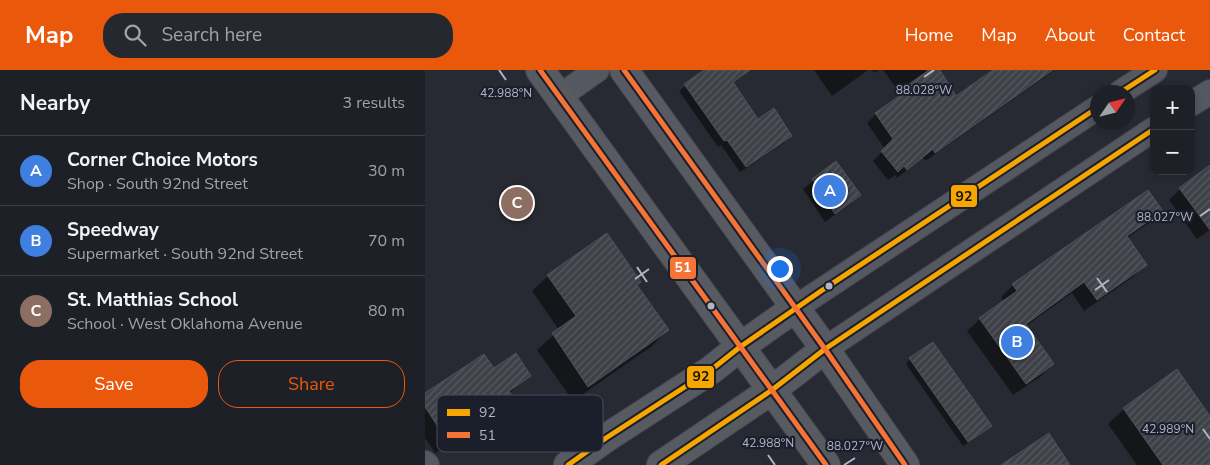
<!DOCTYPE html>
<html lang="en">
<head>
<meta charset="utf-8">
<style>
	body { margin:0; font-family:"Nunito Sans",sans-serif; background:#25282e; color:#f1f3f6 }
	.controls { position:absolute; right:15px; top:15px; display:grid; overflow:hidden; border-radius:10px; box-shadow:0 2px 8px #0003 }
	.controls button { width:45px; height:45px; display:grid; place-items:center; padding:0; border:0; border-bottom:1px solid #3b3e43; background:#1d2026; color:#f1f3f6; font:25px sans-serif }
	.compass { position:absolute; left:665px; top:15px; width:45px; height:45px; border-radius:50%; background:#1d2026; box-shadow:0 2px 8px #0003; rotate:55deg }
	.you { position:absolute; left:354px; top:198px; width:18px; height:18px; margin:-12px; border:4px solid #fff; border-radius:50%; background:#1a73e8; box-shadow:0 0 0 8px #1a73e833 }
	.badge { display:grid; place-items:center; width:32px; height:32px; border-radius:50%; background:#ea580c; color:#fff; font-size:16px; font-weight:700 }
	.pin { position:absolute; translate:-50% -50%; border:2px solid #fff; box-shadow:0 1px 5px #0006 }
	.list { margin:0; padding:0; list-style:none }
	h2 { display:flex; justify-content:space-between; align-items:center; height:65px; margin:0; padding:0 20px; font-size:21px }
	h2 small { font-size:16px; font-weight:400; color:#a0a3a7 }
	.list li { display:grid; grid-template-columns:32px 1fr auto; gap:15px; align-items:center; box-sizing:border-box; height:70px; padding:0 20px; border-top:1px solid #3b3e43 }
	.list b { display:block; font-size:19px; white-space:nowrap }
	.list p { margin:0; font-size:16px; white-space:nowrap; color:#a0a3a7 }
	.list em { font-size:16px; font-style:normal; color:#a0a3a7 }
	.actions { display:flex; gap:10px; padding:15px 20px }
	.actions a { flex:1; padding:11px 0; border:1px solid #ea580c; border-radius:20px; text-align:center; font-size:18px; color:#ea580c }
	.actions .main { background:#ea580c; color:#fff }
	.icon { flex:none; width:28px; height:28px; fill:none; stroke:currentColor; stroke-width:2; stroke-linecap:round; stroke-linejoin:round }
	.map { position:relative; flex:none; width:785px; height:395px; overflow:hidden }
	header { display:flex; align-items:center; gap:30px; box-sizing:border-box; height:70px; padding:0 25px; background:#ea580c; color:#fff }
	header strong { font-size:24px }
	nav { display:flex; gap:28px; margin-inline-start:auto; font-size:18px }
	.search { width:350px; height:45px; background:#25282e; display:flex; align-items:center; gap:12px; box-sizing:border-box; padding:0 18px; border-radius:20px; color:#a0a3a7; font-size:19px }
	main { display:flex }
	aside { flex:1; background:#1d2026 }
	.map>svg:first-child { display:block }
	.shadow { fill:#0007 }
	.building { fill:url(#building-hatch); stroke:#4f515a }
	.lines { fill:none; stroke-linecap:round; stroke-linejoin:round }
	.minor-casing { stroke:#43454b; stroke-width:26 }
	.major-casing { stroke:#44474f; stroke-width:30 }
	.minor { stroke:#565861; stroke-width:24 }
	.major { stroke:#585a62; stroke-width:28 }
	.bus-1-casing { stroke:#1b1f2c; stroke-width:9 }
	.bus-2-casing { stroke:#1b1f2c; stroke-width:9 }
	.bus-1 { stroke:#f7a600; stroke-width:5 }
	.bus-2 { stroke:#f57335; stroke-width:5 }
	.ticks { fill:none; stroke:#b0b4c4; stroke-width:2 }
	.bus-dot { fill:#b0b4c4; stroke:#1b1f2c; stroke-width:2 }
	.key { fill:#1b1f2c; stroke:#484c5a; stroke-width:1 }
	.key-label { font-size:14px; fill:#b0b4c4 }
	.ticks-label { font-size:12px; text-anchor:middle; fill:#b0b4c4; stroke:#1b1f2c; stroke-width:4.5; stroke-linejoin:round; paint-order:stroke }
	.line-badge { stroke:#1b1f2c; stroke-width:2 }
	.badge-label { font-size:14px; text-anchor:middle; font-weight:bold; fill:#fff }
	.pale-badge-label { font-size:14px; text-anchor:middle; font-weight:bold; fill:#111 }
</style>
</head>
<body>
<header>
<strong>Map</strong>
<div class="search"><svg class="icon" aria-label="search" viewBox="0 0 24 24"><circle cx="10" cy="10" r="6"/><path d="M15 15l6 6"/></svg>Search here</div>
<nav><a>Home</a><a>Map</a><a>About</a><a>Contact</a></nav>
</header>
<main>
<aside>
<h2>Nearby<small>3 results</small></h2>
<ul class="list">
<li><span class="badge" style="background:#3f7fe0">A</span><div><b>Corner Choice Motors</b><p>Shop · South 92nd Street</p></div><em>30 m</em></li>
<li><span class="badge" style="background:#3f7fe0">B</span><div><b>Speedway</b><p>Supermarket · South 92nd Street</p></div><em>70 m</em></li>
<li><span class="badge" style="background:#8d6e63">C</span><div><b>St. Matthias School</b><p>School · West Oklahoma Avenue</p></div><em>80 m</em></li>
</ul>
<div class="actions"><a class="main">Save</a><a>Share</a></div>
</aside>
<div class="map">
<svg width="785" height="395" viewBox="0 0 785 395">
	<defs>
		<pattern id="building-hatch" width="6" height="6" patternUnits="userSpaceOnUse" patternTransform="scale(1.25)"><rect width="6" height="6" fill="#3e4148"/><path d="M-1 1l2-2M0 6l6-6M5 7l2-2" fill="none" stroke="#575a61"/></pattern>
	</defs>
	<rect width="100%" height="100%" fill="#272a32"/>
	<!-- shadow -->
	<path class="shadow" d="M281,0H313L316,5L307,13L333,50L366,66L360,72L315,102L296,75L293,77L254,21Z
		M389,0H443L407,26Z
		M447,0H454L449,3Z
		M458,0H500L506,7L531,28L569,0H630L500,91L498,87L472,108L470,105L463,110L448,91L460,79L442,53L451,44L477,26Z
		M411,93L434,125L425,134L400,152L378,119Z
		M785,97V160L772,169L744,130L755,119Z
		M736,141L724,153L702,168L720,195L708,207L659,241L647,223L601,256L628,293L616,306L588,325L542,261L555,249L579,231L576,227L588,215Z
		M123,206L211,216L242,260L227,276L148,331L112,280L134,260L107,221Z
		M485,289L561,360L538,376L481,294Z
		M68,300L105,306L84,323L87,327L74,339L10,383L0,368V325Z
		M699,339L785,348V395H712L683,354Z"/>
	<!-- building -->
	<path class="building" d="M279,0H325L308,12L333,49L349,38L367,66L321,97L302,70L299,71L259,14Z
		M504,0H515L531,26L568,0H628L510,83L508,79L482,100L479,96L473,102L456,81L468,69L450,43L486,18L484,14Z
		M411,91L436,125L410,144L387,109Z
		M785,95V160L754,118Z
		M723,120L738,141L702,166L722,195L672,230L659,212L601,254L629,294L601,314L554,248L592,221L587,214Z
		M182,163L216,212L212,215L244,260L163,317L127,263L151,246L122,205Z
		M508,272L567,356L543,372L484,288Z
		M91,283L106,306L84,321L88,327L23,372L0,337V323L59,284L69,298Z
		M752,299L785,346V395H738L698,338Z
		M624,363L645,395H576Z"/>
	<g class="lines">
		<defs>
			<path id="minor" d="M696,22L730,0
				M134,27L172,0
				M766,34L785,22
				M370,238L672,38
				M400,279L729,59
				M0,393L2,395"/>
			<path id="major" d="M115,0L401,395
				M199,0L400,279L480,395
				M143,395L181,368L286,300L315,277L370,238
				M236,395L347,320L400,279"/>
		</defs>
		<!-- minor casing -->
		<use href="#minor" class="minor-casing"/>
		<!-- major casing -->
		<use href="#major" class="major-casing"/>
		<!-- minor -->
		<use href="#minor" class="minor"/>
		<!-- major -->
		<use href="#major" class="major"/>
		<defs>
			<path id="bus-1" d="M696,22L730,0
				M143,395L181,368L286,300L315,277L396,221L672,38
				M236,395L347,320L400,279L729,59"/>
			<path id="bus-2" d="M115,0L401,395
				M199,0L400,279L480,395"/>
		</defs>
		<!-- bus-1 casing -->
		<use href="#bus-1" class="bus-1-casing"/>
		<!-- bus-2 casing -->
		<use href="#bus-2" class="bus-2-casing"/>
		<!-- bus-1 -->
		<use href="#bus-1" class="bus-1"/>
		<!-- bus-2 -->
		<use href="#bus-2" class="bus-2"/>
	</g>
	<!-- ticks -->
	<path class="ticks" d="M74,0L81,10M499,7L509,0M775,146L785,139M212,197L222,212M672,208L682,222M210,209L224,199M670,220L684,210M778,359L785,369M343,385L350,395M419,395L430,388"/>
	<!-- markers -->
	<g class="bus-dot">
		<circle cx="404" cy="216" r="4.5"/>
		<circle cx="286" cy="236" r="4.5"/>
	</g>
	<!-- legend -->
	<rect x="12" y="325" width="166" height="57" rx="8" class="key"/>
	<rect x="22" y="339" width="23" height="7" fill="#f7a600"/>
	<rect x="22" y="362" width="23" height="6" fill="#f57335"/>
	<g class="key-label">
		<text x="54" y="347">92</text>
		<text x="54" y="370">51</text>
	</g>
	<g class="ticks-label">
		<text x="499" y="24">88.028°W</text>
		<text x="81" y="27">42.988°N</text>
		<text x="740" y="151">88.027°W</text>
		<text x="743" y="363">42.989°N</text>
		<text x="343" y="377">42.988°N</text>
		<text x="430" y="380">88.027°W</text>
	</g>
	<g class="line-badge">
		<rect x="525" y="114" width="28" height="24" rx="5" fill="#f7a600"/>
		<rect x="244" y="186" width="28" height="24" rx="5" fill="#f57335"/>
		<rect x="261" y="295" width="29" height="24" rx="5" fill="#f7a600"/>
	</g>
	<g class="badge-label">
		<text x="258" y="202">51</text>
	</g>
	<g class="pale-badge-label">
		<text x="539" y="131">92</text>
		<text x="276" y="311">92</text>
	</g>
</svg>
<div class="controls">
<button>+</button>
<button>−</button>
</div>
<svg class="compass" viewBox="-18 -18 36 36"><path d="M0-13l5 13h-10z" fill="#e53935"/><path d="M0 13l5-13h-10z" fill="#a0a3a7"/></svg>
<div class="you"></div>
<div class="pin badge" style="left:405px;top:121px;background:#3f7fe0">A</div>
<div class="pin badge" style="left:592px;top:272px;background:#3f7fe0">B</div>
<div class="pin badge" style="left:92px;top:133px;background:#8d6e63">C</div>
</div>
</main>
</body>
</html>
